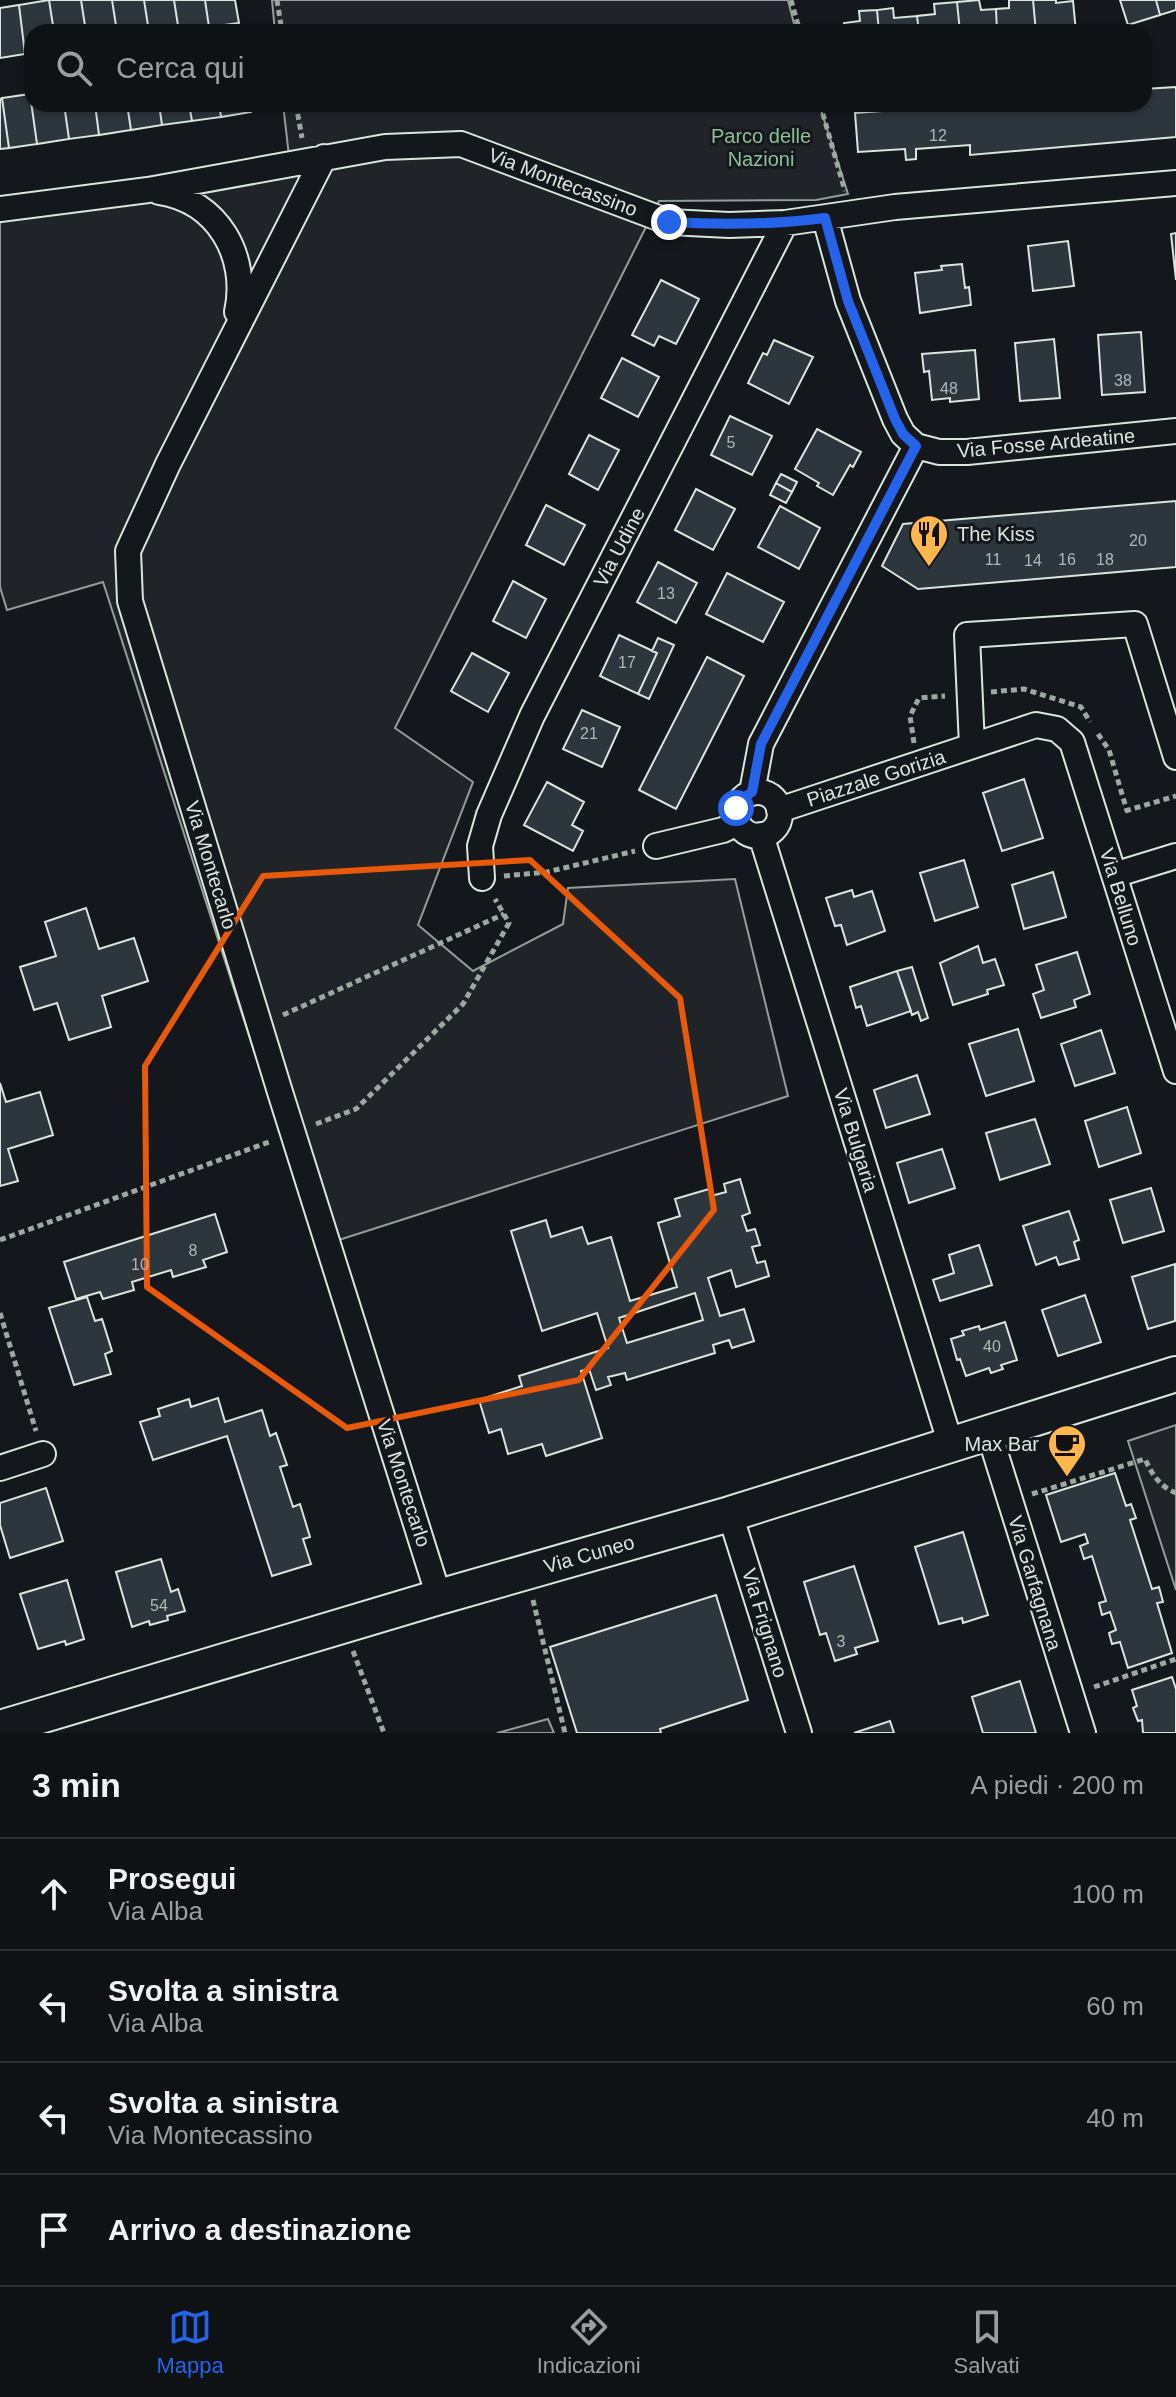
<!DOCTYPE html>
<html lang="it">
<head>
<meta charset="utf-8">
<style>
	body { margin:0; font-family:Helvetica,sans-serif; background:#181b1e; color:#f1f3f6 }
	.stop { position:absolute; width:24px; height:24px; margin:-18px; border:6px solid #2563eb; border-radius:50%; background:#fff }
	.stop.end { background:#2563eb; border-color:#fff; box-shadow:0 2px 8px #0008 }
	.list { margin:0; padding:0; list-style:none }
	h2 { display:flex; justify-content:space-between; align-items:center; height:104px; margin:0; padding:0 32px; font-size:34px }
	h2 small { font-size:26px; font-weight:400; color:#9b9ea0 }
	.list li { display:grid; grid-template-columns:52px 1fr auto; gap:24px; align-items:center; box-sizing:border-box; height:112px; padding:0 32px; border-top:2px solid #2f3234 }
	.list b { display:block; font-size:30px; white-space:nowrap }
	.list p { margin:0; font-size:26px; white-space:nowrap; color:#9b9ea0 }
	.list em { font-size:26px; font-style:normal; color:#9b9ea0 }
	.icon { flex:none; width:44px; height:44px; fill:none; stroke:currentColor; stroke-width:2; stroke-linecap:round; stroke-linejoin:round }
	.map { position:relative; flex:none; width:1176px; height:1733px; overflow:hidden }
	.search { position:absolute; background:#0f1215; box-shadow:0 2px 6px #0004; left:24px; right:24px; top:24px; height:88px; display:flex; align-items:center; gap:20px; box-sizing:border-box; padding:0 28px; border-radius:24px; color:#9b9ea0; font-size:30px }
	.sheet { height:552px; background:#0f1215 }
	nav { display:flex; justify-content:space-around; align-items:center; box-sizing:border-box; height:112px; border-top:2px solid #2f3234; background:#0f1215; font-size:22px; color:#9b9ea0 }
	nav a { display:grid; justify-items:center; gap:4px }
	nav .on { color:#2563eb }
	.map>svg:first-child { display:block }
	.green { fill:#202428; stroke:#939e99; stroke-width:2 }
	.building { fill:#2c363c; stroke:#d8e6dc; stroke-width:2; fill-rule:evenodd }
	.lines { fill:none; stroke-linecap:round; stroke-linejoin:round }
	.street-casing { stroke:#d8e6dc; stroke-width:28 }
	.secondary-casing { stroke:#d8e6dc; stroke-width:38 }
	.path { stroke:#9da8a2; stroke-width:5; stroke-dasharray:6 4; stroke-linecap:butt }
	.street { stroke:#14181c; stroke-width:24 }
	.secondary { stroke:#14181c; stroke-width:34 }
	.route { stroke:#2563eb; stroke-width:10 }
	.marked { fill:none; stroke:#e8590c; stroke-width:6; stroke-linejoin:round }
	.labels { text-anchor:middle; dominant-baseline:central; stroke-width:6; stroke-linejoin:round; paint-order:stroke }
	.number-label { font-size:16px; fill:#adbab4 }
	.park-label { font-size:20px; fill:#8ac095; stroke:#14181c }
	.street-label { font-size:20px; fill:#d8e6dc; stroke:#14181c }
	.poi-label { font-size:20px; fill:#d8e6dc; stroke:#14181c; text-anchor:start }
</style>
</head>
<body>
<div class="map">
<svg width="1176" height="1733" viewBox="0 0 1176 1733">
	<rect width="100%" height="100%" fill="#14181c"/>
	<!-- green -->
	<path class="green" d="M272,0H788L796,32H275Z
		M283,104H819L848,194L816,200L659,201L395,728L473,782L418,925L473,971L563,924L568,888L735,879L788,1096L317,1247L103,582L7,610L0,587V203L289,156Z
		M1176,1425V1590L1128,1441Z
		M548,1719L554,1733H497Z"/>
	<!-- building -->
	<path class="building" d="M49,0H81L86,32H54Z
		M49,0L54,32H32V53L25,54L19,5Z
		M81,0H112L117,32H86Z
		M112,0H144L149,32H117Z
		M144,0H174L179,32H149Z
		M174,0H205L209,27L179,32Z
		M205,0H235L239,23L209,27Z
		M979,0L981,10L996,9L997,32H960L957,2Z
		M1009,0H1033L1036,32H997L996,9L1009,8Z
		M1033,0H1056V3L1073,1L1076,32H1036Z
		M1120,0H1156L1160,15L1128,25Z
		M1156,0H1176V10L1160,15Z
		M957,2L960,32H919L917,16L935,14L934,4Z
		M19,5L25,54L0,58V8Z
		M893,8L894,18L917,16L919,32H879L877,10Z
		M877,10L879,32H845L844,23L860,21L859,11Z
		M1176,87V137L970,155V145L916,149V159L906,160L905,149L858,152L855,113L979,104H1144V89Z
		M30,94L32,104H64L69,139L37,144Z
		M30,94L37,144L9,148L2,98Z
		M2,98L9,148L0,149V99Z
		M64,104H95L99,135L69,139Z
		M95,104H127L131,130L99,135Z
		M127,104H159L162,125L131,130Z
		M159,104H189L192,121L162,125Z
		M189,104H219L221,117L192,121Z
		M219,104H250L251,112L221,117Z
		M1176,233V280L1171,234Z
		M1068,241L1074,286L1033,291L1028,246Z
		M962,264L965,288L969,287L971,305L920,313L915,273L942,270L941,266Z
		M661,280L699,299L676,344L659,336L654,346L632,335Z
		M1141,332L1145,392L1102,395L1098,335Z
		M1054,339L1060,398L1020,401L1015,343Z
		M774,340L813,357L789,404L748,383L763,353L767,355Z
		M975,350L979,399L950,402V398L932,400L929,371L924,372L922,354Z
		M622,358L659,377L638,417L601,398Z
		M730,416L772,436L752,475L711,455Z
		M817,429L861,452L853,467L850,465L833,495L817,486L819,483L795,469Z
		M589,435L619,450L598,490L569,474Z
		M781,474L797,482L792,492L776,483Z
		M776,483L792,492L786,503L770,495Z
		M696,489L735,509L713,550L675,530Z
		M1176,501V567L918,589L882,566L903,524Z
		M546,505L585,525L564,565L526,545Z
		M780,506L820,528L799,569L758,547Z
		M658,562L697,583L676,623L637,602Z
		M727,573L784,602L763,642L706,614Z
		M513,581L546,599L526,638L493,621Z
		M619,635L657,653L638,694L600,676Z
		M658,638L674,645L649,699L638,694L657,653L652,651Z
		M472,653L509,673L488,712L451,691Z
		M707,657L744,676L676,809L639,790Z
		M582,710L620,727L602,767L563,749Z
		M1024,779L1043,838L1002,851L983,793Z
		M547,782L584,802L572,825L583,831L573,851L524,825Z
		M964,860L978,907L935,921L920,873Z
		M1053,872L1066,917L1024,929L1012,885Z
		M852,890L854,897L872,891L885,931L847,945L841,925L835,926L826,898Z
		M86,908L99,949L134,938L148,981L102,996L111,1027L69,1040L57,1003L34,1010L20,967L56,956L45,922Z
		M978,946L983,963L995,959L1004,985L987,990L988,994L953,1005L940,963Z
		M1077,952L1090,994L1074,1000L1076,1007L1041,1018L1033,994L1044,990L1036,965Z
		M912,967L928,1018L921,1021L918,1012L912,1015L897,971Z
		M897,971L911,1011L867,1026L861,1006L856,1008L850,987Z
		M1018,1029L1034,1081L986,1096L969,1044Z
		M1101,1030L1115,1073L1075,1086L1061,1044Z
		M917,1075L930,1114L886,1128L874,1090Z
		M0,1083L6,1102L40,1092L53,1135L8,1149L18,1181L0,1186Z
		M1127,1107L1141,1153L1099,1167L1085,1121Z
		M1035,1119L1050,1164L1000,1180L986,1133Z
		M942,1149L955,1188L909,1203L897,1163Z
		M740,1179L750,1213L742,1216L747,1231L755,1229L760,1245L752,1247L757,1263L765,1261L769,1276L736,1287L731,1270L708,1278L720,1316L744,1309L754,1341L732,1348L729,1340L713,1345L715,1353L627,1380L625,1373L608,1377L611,1385L596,1390L589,1369L581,1371L602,1438L546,1456L542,1444L508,1454L501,1429L489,1433L479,1400L522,1386L519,1376L608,1348L597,1313L542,1331L511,1231L546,1220L551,1237L582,1227L588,1244L611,1237L630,1301L677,1287L658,1223L680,1216L675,1199L709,1189L711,1196L726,1192L724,1184ZM695,1293L703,1320L627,1343L619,1318Z
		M1151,1188L1164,1231L1123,1243L1110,1200Z
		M1069,1211L1079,1240L1074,1242L1079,1259L1059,1265L1056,1257L1036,1265L1023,1226Z
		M215,1214L227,1252L203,1260L206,1267L173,1277L171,1270L132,1282L134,1290L103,1299L100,1292L76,1299L64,1262Z
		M979,1245L992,1285L940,1301L933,1280L954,1273L949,1255Z
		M1175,1264V1321L1148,1329L1132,1277Z
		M1085,1295L1101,1342L1058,1356L1042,1310Z
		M87,1297L95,1321L102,1319L112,1351L105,1354L111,1374L74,1385L49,1308Z
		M1005,1322L1017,1360L1001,1365L1003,1369L991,1373L989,1368L966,1376L960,1359L957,1360L951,1339L964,1335L962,1331L979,1326L980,1330Z
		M218,1398L225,1422L262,1410L270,1436L276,1433L287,1465L280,1467L293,1507L300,1504L310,1537L303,1539L311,1564L272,1576L227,1436L153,1460L140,1422L160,1416L158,1409L189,1399L191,1407Z
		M1115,1473L1126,1506L1131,1504L1136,1518L1130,1520L1152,1589L1159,1587L1163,1602L1157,1603L1172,1653L1128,1668L1120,1642L1112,1644L1109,1633L1116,1630L1110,1612L1102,1615L1099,1603L1106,1601L1092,1556L1084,1559L1080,1546L1088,1543L1085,1534L1061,1542L1046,1495Z
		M46,1488L63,1541L10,1558L0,1525V1503Z
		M963,1532L988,1615L963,1623L962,1618L939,1624L915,1547Z
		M161,1559L171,1592L178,1589L185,1611L167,1616L168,1620L150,1625L149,1621L132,1627L116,1572Z
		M854,1566L878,1641L855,1648L857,1654L835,1661L826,1633L820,1635L804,1582Z
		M67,1580L84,1639L66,1645L65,1641L38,1649L20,1594Z
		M716,1595L748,1700L660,1729L661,1733H577L550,1647Z
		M1172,1677L1176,1689V1733H1143L1142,1720L1138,1721L1133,1708L1137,1706L1132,1690Z
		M1020,1681L1036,1733H983L972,1697Z
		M890,1721L894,1733H854Z"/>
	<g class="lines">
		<defs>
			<path id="street" d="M324,157L168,464L128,551L130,601L280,1092L439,1597
				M159,192C218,201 249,256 237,312
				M0,209L148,190L385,147L461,144L669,222L729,225L785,223L895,207L1176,183
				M916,446L939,452H967L1176,431
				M972,746L967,635L1135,624L1176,757
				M752,792L761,744L916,446L903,434L895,419L848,301L825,218
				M736 814a22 22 0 1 1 44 0a22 22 0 1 1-44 0Z
				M779,810L1036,725L1057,729L1072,742L1176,1071
				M761,835L951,1445
				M656,846L723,830L737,823
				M1114,875L1176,856
				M482,878L480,846L489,815L532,716L785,223
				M989,1433L1083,1733
				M0,1468L43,1454
				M730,1514L799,1733"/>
			<path id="secondary" d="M0,1728L439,1597L730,1514L1176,1374"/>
		</defs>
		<!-- street casing -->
		<use href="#street" class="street-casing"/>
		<!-- secondary casing -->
		<use href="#secondary" class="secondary-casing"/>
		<!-- path -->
		<path class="path" d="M277,0L282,32
			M791,0L800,32
			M296,104L302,138
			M820,104L845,191
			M991,692L1024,689L1081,707L1090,722
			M1098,734L1109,750L1127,811
			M914,743L910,716L919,698L945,696
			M1125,811L1176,796
			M504,876L547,872L635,851
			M283,1015L504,914
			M316,1124L356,1109L463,1004L509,923L495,899
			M0,1240L269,1142
			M0,1313L36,1431
			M1032,1494L1145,1459C1152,1474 1159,1486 1176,1493
			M533,1600L565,1733
			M353,1651L384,1733
			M1094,1687L1176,1659"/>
		<!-- street -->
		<use href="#street" class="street"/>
		<!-- secondary -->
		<use href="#secondary" class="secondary"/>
	</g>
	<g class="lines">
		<!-- route -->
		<path class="route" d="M669,222C722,225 772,225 825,218L848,301L895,419L903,434L916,446L761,744L752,792L739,801L736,808"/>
	</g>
	<!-- marked area -->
	<path class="marked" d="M530,860L680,998L714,1210L579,1380L347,1428L147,1287L145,1066L263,876Z"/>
	<!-- icons -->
	<defs>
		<symbol id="restaurant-pin" viewBox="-11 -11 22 30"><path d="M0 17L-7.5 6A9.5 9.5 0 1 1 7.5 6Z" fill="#ffb74d" stroke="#14181c"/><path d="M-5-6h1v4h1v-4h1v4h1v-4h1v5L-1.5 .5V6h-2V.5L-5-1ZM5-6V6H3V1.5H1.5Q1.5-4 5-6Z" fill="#111"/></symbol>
		<symbol id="cafe-pin" viewBox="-11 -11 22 30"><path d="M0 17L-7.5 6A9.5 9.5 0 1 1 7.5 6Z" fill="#ffb74d" stroke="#14181c"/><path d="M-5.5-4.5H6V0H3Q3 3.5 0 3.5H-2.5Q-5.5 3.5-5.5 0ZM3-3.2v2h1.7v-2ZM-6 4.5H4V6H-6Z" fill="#111"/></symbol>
	</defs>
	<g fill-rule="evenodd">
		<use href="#restaurant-pin" x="907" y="512" width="44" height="60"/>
		<use href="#cafe-pin" x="1045" y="1422" width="44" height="60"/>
	</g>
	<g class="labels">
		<!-- number labels -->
		<g class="number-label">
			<text x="938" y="135">12</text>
			<text x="1123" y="380">38</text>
			<text x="949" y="388">48</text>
			<text x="731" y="442">5</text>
			<text x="1138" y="540">20</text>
			<text x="993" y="559">11</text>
			<text x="1067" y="559">16</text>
			<text x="1105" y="559">18</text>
			<text x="1033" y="560">14</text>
			<text x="666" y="593">13</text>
			<text x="627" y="662">17</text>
			<text x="589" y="733">21</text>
			<text x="193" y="1250">8</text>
			<text x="140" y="1264">10</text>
			<text x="992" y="1346">40</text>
			<text x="159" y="1605">54</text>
			<text x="841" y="1641">3</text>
		</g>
		<!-- park labels -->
		<g class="park-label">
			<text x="761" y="136">Parco delle<tspan x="761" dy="23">Nazioni</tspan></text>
		</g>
		<!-- street labels -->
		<g class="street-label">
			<text transform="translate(563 182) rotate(21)">Via Montecassino</text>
			<text transform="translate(1046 443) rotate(-5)">Via Fosse Ardeatine</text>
			<text transform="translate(619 547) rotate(-62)">Via Udine</text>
			<text transform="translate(876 778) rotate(-18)">Piazzale Gorizia</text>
			<text transform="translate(211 865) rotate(73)">Via Montecarlo</text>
			<text transform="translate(1121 897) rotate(73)">Via Belluno</text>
			<text transform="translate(856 1140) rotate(73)">Via Bulgaria</text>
			<text transform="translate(404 1483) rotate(72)">Via Montecarlo</text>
			<text transform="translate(589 1554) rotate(-16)">Via Cuneo</text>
			<text transform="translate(1035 1583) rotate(73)">Via Garfagnana</text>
			<text transform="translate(765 1623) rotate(73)">Via Frignano</text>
		</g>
		<!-- poi labels -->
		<g class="poi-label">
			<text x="957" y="534">The Kiss</text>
			<text x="1039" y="1444" text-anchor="end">Max Bar</text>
		</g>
	</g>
</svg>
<div class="stop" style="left:736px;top:808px"></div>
<div class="stop end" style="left:669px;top:222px"></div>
<div class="search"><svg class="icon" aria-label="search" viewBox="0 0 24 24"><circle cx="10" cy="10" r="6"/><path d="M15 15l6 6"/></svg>Cerca qui</div>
</div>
<section class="sheet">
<h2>3 min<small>A piedi · 200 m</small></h2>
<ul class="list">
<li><svg class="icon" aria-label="ahead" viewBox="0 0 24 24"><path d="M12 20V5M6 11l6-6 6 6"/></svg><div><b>Prosegui</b><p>Via Alba</p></div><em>100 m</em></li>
<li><svg class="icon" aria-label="left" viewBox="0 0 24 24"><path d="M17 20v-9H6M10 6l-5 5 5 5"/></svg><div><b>Svolta a sinistra</b><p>Via Alba</p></div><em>60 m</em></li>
<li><svg class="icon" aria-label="left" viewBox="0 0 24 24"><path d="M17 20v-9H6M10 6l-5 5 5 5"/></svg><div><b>Svolta a sinistra</b><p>Via Montecassino</p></div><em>40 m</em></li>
<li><svg class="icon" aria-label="arrive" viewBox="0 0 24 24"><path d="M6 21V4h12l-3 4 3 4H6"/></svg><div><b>Arrivo a destinazione</b></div></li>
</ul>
</section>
<nav>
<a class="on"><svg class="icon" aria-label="map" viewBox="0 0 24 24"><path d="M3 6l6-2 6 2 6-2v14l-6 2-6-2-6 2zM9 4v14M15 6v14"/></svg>Mappa</a>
<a><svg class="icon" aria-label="directions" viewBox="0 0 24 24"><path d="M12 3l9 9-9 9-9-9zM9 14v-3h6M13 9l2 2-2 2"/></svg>Indicazioni</a>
<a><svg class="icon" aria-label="saved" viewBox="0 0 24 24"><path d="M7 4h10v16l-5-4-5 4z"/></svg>Salvati</a>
</nav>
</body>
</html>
